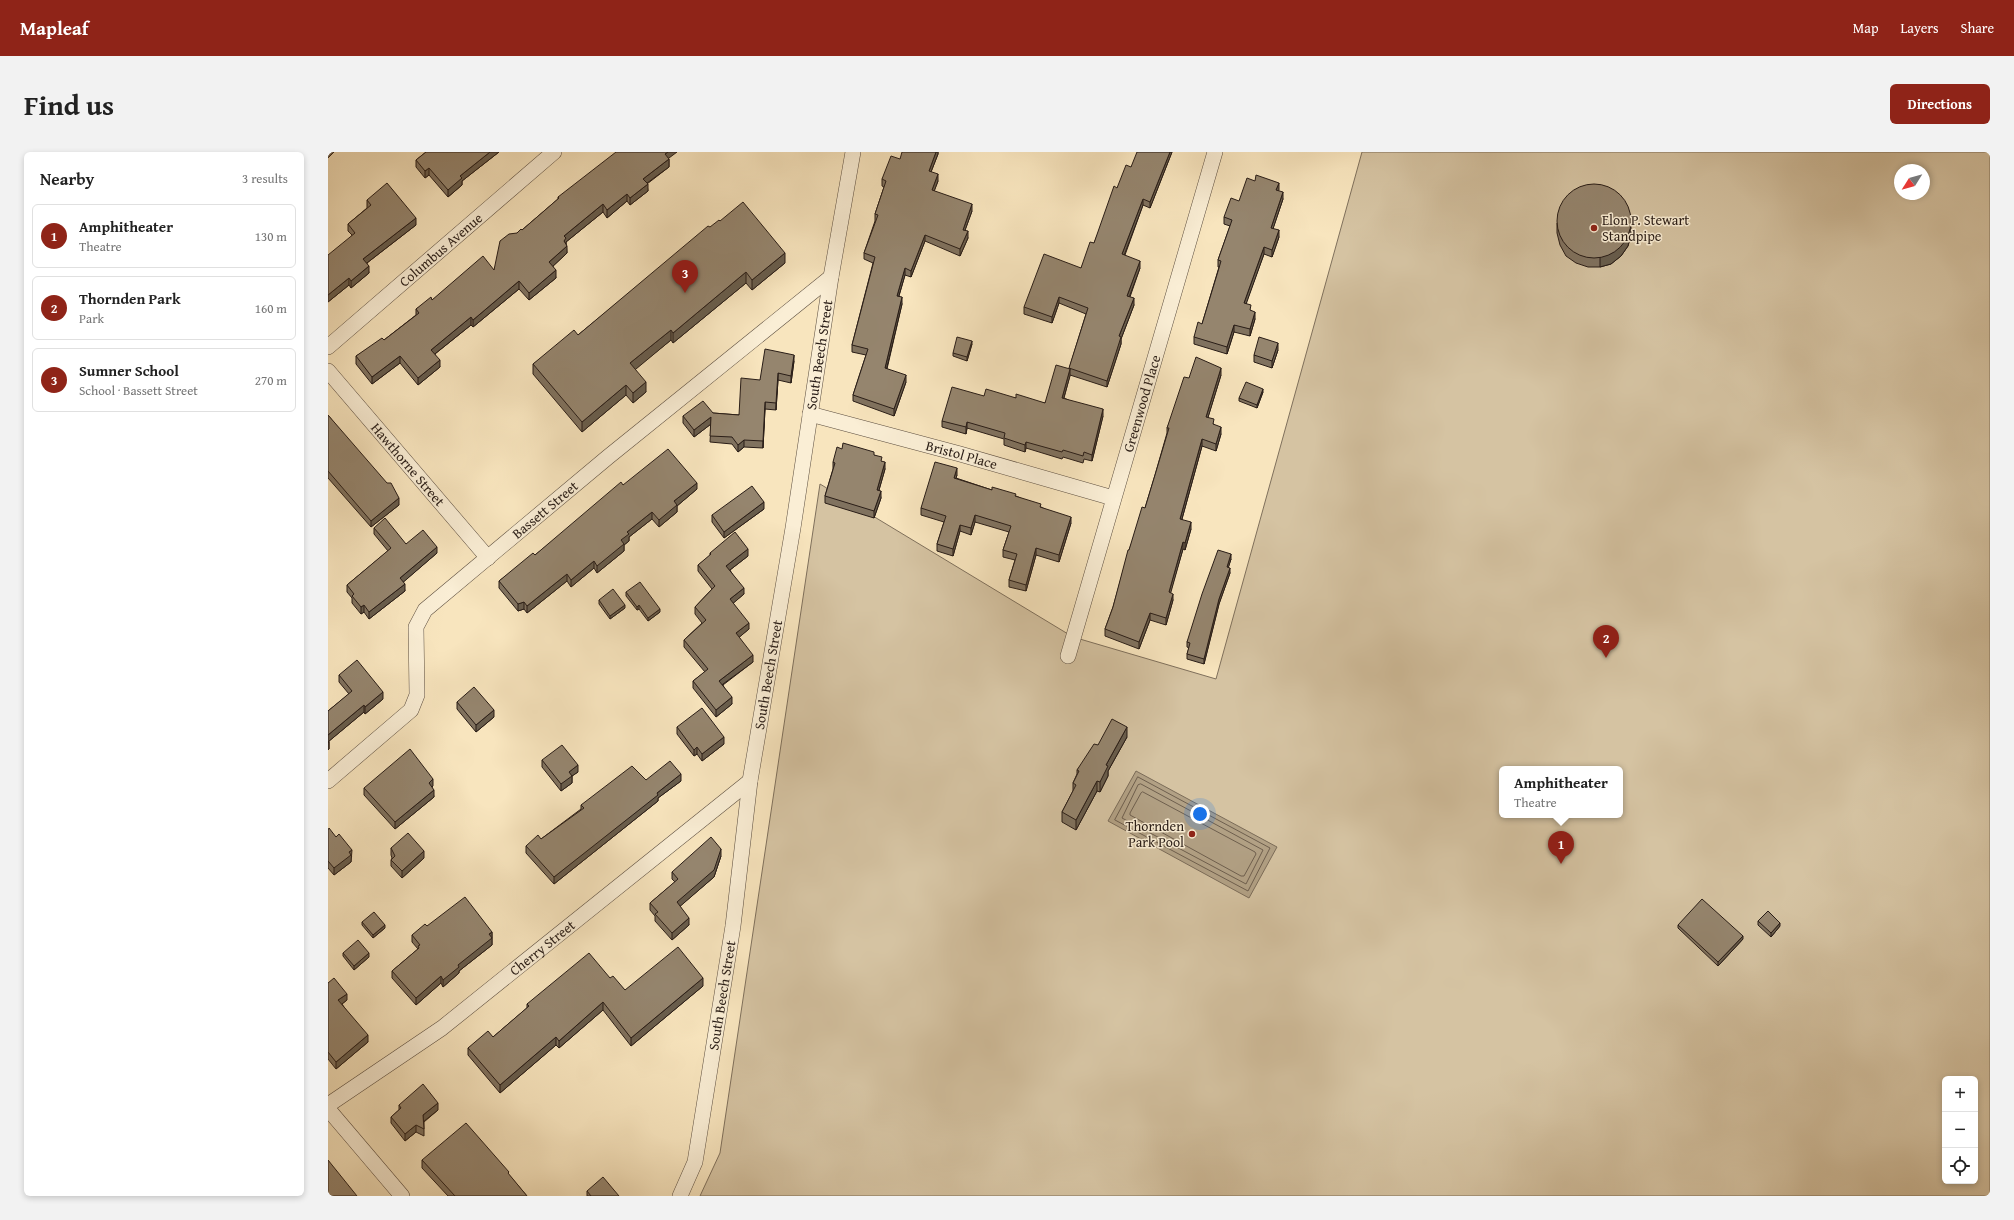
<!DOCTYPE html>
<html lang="en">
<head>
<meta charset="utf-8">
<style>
	body { margin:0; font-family:"Gentium Book Plus",serif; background:#f2f2f2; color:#222 }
	.controls { position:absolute; right:12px; bottom:12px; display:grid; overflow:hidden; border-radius:6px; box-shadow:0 2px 6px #0003 }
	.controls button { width:36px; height:36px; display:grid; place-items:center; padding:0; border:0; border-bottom:1px solid #e0e0e0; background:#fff; color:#222; font:20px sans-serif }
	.compass { position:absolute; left:1566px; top:12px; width:36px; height:36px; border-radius:50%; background:#fff; box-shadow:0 2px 6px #0003; rotate:233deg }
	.you { position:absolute; left:872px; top:662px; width:14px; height:14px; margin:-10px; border:3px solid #fff; border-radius:50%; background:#1a73e8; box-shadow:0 0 0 6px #1a73e833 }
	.badge { display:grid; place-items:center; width:26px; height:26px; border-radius:50%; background:#8f2418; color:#fff; font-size:13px; font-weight:700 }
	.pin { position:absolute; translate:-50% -33px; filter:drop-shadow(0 1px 2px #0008) }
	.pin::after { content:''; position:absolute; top:21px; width:14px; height:12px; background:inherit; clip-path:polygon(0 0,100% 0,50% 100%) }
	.popup { position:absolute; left:1171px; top:614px; width:124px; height:52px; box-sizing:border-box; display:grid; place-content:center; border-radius:6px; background:#fff; filter:drop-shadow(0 1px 3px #0005); font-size:13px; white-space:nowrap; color:#767676 }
	.popup b { font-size:15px; color:#222 }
	.popup::after { content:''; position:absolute; left:50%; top:100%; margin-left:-8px; border:8px solid transparent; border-top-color:#fff }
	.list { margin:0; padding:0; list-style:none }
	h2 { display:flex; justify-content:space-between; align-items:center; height:52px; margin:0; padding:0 16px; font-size:17px }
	h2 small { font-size:13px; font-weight:400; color:#767676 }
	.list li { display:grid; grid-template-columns:26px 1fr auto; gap:12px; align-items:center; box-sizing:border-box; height:64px; margin:0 8px 8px; padding:0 8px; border:1px solid #e0e0e0; border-radius:6px }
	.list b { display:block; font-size:15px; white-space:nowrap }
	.list p { margin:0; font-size:13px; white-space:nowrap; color:#767676 }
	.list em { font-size:13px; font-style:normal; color:#767676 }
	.icon { flex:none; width:22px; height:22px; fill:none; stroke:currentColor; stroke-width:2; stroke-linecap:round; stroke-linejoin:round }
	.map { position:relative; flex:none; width:1662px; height:1044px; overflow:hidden; border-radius:6px }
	header { display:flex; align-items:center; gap:24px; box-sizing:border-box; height:56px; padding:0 20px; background:#8f2418; color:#fff }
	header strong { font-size:19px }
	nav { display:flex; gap:22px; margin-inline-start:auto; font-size:14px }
	.intro { display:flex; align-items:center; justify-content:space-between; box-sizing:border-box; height:96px; padding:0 24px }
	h1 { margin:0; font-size:28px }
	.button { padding:10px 18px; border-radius:6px; background:#8f2418; color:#fff; font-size:14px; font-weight:700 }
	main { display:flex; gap:24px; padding:0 24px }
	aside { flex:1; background:#fff; border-radius:6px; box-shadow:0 2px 6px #0003 }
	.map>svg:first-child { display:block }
	.green { fill:#d5c3a2; stroke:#7f705c; fill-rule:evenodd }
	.water { fill:#b2a185; stroke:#7b6c59 }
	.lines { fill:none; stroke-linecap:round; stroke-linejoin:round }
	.shore { stroke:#6e5f4e; stroke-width:1 }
	.street-casing { stroke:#5d4f41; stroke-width:16 }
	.street { stroke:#faeed5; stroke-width:15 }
	.wall { fill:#80725f; stroke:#291d17 }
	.shaded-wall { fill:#685d4d; stroke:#291d17 }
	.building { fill:#95856e; stroke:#291d17 }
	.poi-dot { fill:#8f2418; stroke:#faeed5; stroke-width:1.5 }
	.labels { text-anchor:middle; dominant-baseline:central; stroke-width:3; stroke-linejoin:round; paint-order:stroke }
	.poi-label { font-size:14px; fill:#291d17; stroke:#faeed5; text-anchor:start }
	.street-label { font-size:14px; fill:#291d17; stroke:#faeed5 }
</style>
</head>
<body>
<header>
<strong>Mapleaf</strong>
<nav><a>Map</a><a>Layers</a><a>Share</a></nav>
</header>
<div class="intro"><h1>Find us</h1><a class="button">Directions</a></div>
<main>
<aside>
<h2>Nearby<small>3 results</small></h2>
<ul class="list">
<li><span class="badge">1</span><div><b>Amphitheater</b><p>Theatre</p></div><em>130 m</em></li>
<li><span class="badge">2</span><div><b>Thornden Park</b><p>Park</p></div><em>160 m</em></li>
<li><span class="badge">3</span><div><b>Sumner School</b><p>School · Bassett Street</p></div><em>270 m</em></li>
</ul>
</aside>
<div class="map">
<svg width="1662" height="1044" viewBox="0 0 1662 1044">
	<rect width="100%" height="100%" fill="#f8e5be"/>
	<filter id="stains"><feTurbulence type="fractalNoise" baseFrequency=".005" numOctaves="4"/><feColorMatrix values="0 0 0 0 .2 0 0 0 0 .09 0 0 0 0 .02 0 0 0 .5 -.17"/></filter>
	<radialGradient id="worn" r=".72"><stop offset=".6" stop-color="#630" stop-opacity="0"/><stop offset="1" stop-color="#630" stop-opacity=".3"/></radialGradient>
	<!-- green -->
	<path class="green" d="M1034,0H1662V1044H372L392,1001L492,332L745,485L888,527ZM1572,18H1596V42H1572ZM1174,617H1292V663H1174ZM1617,927H1647V1029H1617Z"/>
	<!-- water -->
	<path class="water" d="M808,619L949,695L921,746L780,669Z"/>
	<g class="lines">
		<!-- shore -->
		<path class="shore" d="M810,625L942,696L920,739L787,668Z
			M813,632L935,698L918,732L794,666L810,633Z
			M815,640L927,700L928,702L916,724H913L802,663V661L813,641Z"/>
		<defs>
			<g id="street">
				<path id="s1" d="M0,195L226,0"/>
				<path id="s2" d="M0,219L160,406"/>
				<path id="s3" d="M482,262L632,302L785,346"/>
				<path id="s4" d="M740,504L887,0"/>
				<path id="s5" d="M0,629L83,558L89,543L88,475L97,458L280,305L503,125"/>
				<path id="s6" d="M0,953L114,876L422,629"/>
				<path d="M0,957L74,1044"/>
				<path id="s7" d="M352,1044L367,1010L405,774L422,629L465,376L503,125L525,0"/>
			</g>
		</defs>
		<!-- street casing -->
		<use href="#street" class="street-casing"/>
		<!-- street -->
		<use href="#street" class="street"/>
	</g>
	<!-- wall -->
	<path class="wall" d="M98,0H171L134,29V33L120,45L101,23L97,26L88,15V8Z
		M610,0V2L603,20L610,29L606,39L644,59L637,78L640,86L632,104L597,89L583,125L577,123L571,144L574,152L559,217L578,230L566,264L525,249V243L538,203L524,200V193L545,111L536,107V101L547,69V62L556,35L554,34V27L572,7Z
		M844,0L822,56L815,53L797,103L812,116L802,145L806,153L793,187V192L779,235L742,223L736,246L775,264L764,309L756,307L755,311L735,305L734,307L698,296L697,300L676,293V287L639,276L638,282L614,275V269L656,244L688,246L717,251L741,217L758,162L731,151L724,171L696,162V155L753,116L766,91L789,36L803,15Z
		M341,7V15L319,32L320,39L302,53L299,49L279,66L275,60L238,90L239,101L225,114L228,126L201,148L191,137L145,175L143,173L107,202L112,215L90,233L72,211L44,232L28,212V204L56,188L88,163V157L104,148L166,118L189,81L194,78L230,47V45Z
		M950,38L955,47L945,76L951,85L944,105L936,102L918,151L927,167L922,184L906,180L899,202L866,192V185L874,172L891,115H890V108L902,74L896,72V65L951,38Z
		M39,48L88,73L39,111L41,121L23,136L21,133L0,150L24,83L20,79V72L39,56Z
		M1229,71L1303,82L1300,94L1293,104L1283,112L1272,115H1260L1248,111L1238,104L1232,93L1229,81Z
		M382,75L457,111L424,138L418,131L345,191L343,188L307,217L318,240L305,251L298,243L254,280L205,222V212L250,183Z
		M644,192L639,209L625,204V201Z
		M950,198L944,216L926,210V203Z
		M466,209L463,231L450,228L448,258L437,257L435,296L416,295L410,300L404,292L382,290L383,272L366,285L355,271V264L385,261L411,263L432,228Z
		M893,223L880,265L893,282L888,299L874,294L854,367L863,377L857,398L855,397L842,441L845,448L838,473L822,468L811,497L777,484V477L785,455L801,398L817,356L827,323L839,281V276L861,226Z
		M935,240L929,256L911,249V246Z
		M0,263L71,353L43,375L0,326Z
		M546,303L554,310L557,317L551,338L553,346L546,366L497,351V344L505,317V310Z
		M629,323L628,326L664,338L688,344L713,355L743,371L731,410L708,403L698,439L681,435V428L687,408L675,405V398L681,380L647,370L643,383L632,379L625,404L609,399V392L616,370L593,363V356Z
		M295,333L369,337L349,354V360L331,375L324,367L301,385V389L296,393V399L269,421L266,416L243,435L239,429L199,461L196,457L190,459L171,436V429L207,403Z
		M436,357L396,386L384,370V363Z
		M46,376L78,392L109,401L75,430L77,439L41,467L36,460L33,462L24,451V446L19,440V433L60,399L46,382Z
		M382,401L420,404L402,418L416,442L405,451L421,477L411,485L425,510L395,533L404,552L388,565L365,536V529L377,520L356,495V488L374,471L367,462V455L384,437L370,419V413L382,404Z
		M903,407L900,416L902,421L891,452L876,512L859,507V502L861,496L859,495V490Z
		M298,440L332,460L320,469L311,457L309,458L298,444Z
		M271,448L297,456L282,467L271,452Z
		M11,523L55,547L37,562L36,560L1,589V597L0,598V559L21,542L11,530Z
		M129,550L166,565L148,580L129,557Z
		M349,575L396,592L374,609L369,602L366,604L349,582Z
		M799,585L780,619V624L772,640L769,639L748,678L734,670V660L745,639V631L749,622V618L770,593Z
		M214,608L250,620L244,624V631L233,639L214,615Z
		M318,628L353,629L330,646V649L226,732L198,701V694L213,687L253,657V653Z
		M105,634L104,635L106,645L67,677L36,643V636Z
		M0,678L24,705H23V710L6,723L0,716Z
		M63,696L96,706L74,726L63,714V708L64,706L63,703Z
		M393,704L386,725L352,754L361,773L344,788L327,769V764L322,758V751L347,730L344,727V720Z
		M1430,769L1452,774L1443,785L1430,773Z
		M34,770L57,776L45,786L34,773Z
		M1350,773L1415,787L1390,814L1350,776Z
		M99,774L164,780V793L131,819V821L115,835L113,831L88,853L64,826V819L90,797L84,790V783Z
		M15,801L41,805L26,818L15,804Z
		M282,826L297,838L375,834L303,894L275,858L231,896L228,893L172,941L140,903V896L165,885L199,856V852Z
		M0,831L19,848L14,852L40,890L8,917L0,907Z
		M71,953L110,958L96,970V984L88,980L77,989L63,971V965L71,958Z
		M94,1008L181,1023L199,1044H120L94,1016Z
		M259,1039L291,1044H259Z"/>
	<!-- shaded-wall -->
	<path class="shaded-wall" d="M0,0H6L0,6Z
		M162,0H171L134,29V33L120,45V38L132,24Z
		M340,0H349L337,9V2Z
		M608,0H610V2L601,25V19Z
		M842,0H844L822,56V50Z
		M341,7V15L315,34V27Z
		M101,16V23L97,26V19Z
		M610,22V29L604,45V38Z
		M951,31V38L948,45V38Z
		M320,32V39L302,53V46Z
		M955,40V47L943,83V76Z
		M299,42V49L279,66V58Z
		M815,47V53L794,109V102Z
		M275,52V60L238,90V94L236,89V84Z
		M644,52V59L635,84V78Z
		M88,66V73L35,114V107Z
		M1303,72V82L1300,94L1293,104L1283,112L1272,115V105Z
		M951,78V85L944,105V98Z
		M640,79V86L632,104V97Z
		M597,83V89L583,125V119Z
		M239,94V101L221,118V110Z
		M936,95V102L916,158V151Z
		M457,101V111L424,138V128Z
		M812,109V116L799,151V144Z
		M41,114V121L23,136V129Z
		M577,116V123L569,150V144Z
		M228,118V126L201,148V141Z
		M418,120V131L345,191V181Z
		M21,126V133L0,150V143Z
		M191,129V137L145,175V168Z
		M574,145V152L557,223V216Z
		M731,145V151L724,171V165Z
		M806,146V153L793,187V192L779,235V229L791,184Z
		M927,160V167L922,184V177Z
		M143,165V173L103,205V198Z
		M906,173V180L899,202V195Z
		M343,178V188L302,222V211Z
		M644,189V192L639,209V205Z
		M950,191V198L944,216V209Z
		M466,203V209L463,231V224Z
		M72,204V211L44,232V225Z
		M112,208V215L90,233V226Z
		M893,216V223L878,272V265Z
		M742,217V224L734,252V246Z
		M450,221V228L448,258V251Z
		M578,223V230L566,264V257Z
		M318,230V240L305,251V241Z
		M298,233V243L254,280V270Z
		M935,237V240L929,256V253Z
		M437,250V257L435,296V289Z
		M775,257V264L764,309V303Z
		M383,265V272L366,285V278Z
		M639,270V276L638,282V275Z
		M893,275V282L888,299V292Z
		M874,287V294L852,374V367Z
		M416,288V295L410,300V293Z
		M698,290V296L697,300V293Z
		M557,310V317L549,345V338Z
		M629,316V323L626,332V326Z
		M369,331V337L349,354V360L331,375V368L346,349Z
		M553,339V346L546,366V359Z
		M71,346V353L43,375V369Z
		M436,350V357L396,386V380Z
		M324,360V367L301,385V389L296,393V399L269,421V414L293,388L299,380Z
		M647,363V370L643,383V376Z
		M743,365V371L731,410V403Z
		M863,370V377L857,398V391Z
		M632,373V379L625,404V397Z
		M855,390V397L841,447V440Z
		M109,395V401L72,433V426Z
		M708,396V403L698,439V433Z
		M420,397V404L398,421V414Z
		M903,402V407L899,420V415Z
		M266,409V416L243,435V428Z
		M902,416V421L891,452L876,512V507L891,447Z
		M239,422V429L199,461V454Z
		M77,432V439L41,467V460Z
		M416,436V442L402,454V447Z
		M845,442V448L838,473V466Z
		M196,450V457L190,459V452Z
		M36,453V460L33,462V455Z
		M297,453V456L282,467V464Z
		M311,453V457L309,458V455Z
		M332,457V460L320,469V466Z
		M822,461V468L811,497V490Z
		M421,471V477L408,488V481Z
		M425,503V510L391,535V529Z
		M55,540V547L37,562V555Z
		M404,545V552L388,565V558Z
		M36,553V560L0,590V583Z
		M166,558V565L148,580V573Z
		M799,575V585L780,619V624L772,640V630L778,613Z
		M396,585V592L374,609V602Z
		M1,590V597L0,598V591Z
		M369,595V602L366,604V598Z
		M250,613V620L244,624V631L233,639V632L241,620Z
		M353,622V629L330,646V649L226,732V725L329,641Z
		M105,627V634L101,638V631Z
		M769,629V639L748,678V668Z
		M106,638V645L67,677V670Z
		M393,697V704L386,725L349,757V750Z
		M24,698L23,710L6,723V716L21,700Z
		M96,699V706L74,726V719Z
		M361,766V773L344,788V781Z
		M1452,771V774L1443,785V781Z
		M57,773V776L45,786V783Z
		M164,780V793L131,819V821L115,835V828L130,813Z
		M1415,784V787L1390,814V810Z
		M41,801V805L26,818V814Z
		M113,824V831L88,853V846Z
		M375,826V834L303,894V886Z
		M19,842V848L10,855V848Z
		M275,850V858L231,896V889Z
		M40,883V890L8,917V910Z
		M228,885V893L172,941V933Z
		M110,951V958L95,970V963Z
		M88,973V980L77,989V982Z"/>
	<!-- building -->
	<path class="building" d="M98,0H162L132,24L134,26L120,38L101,16L97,19L88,8Z
		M288,0H340L337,2L341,7L315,27L320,32L302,46L299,42L279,58L275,52L236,84L238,86L236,89L239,94L221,110L228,118L201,141L191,129L145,168L143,165L103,198L112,208L90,226L72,204L44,225L28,204L54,186L56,188L91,161L88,157L103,145L104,148L155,104L166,118L172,89L181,82L189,81L193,77L194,78L231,46L230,45Z
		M574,0H608L601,19L610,22L604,38L644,52L635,78L640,79L632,97L597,83L583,119L577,116L569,144L574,145L557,216L578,223L566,257L525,243L540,197L524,193L547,105L536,101L550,63L547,62L558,29L554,27L563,4L572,7Z
		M809,0H842L822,50L815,47L794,102L812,109L799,144L806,146L791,184L793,185L779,229L741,216L760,156L731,145L724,165L696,155L716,102L753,116L762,90L766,91L786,34L789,36L798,13L803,15Z
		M928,23L951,31L948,38L955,40L943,76L951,78L944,98L936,95L916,151L923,153L922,158L927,160L922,177L906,173L899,195L866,185L870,170L874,172L891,116L893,109L890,108L904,68L896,65L903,46L911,49L919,26L927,29Z
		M59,31L88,66L35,107L41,114L23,129L21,126L0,143V103L27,81L20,72L43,53L39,48Z
		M1229 69a37 37 0 1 1 74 0a37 37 0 1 1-74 0Z
		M415,50L457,101L424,128L418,120L345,181L343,178L302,211L318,230L305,241L298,233L254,270L205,212L246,178L250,183L380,74L382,75L391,68L392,69Z
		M629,185L644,189L639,205L625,201Z
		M931,185L950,191L944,209L926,203Z
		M437,197L466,203L463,224L450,221L448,251L437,250L435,289L416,288L410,293L404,285L382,284L383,265L366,278L355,264L375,249L385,261L411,263L413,226L432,228Z
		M868,205L893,216L878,265L886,267L885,272L893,275L888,292L874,287L852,367L863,370L857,391L855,390L841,440L845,442L838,466L822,461L811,490L777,477L785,455L800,398H801L814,355L817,356L827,323L841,276H839L856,225L861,226Z
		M728,213L742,217L734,246L775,257L764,303L756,300L755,304L735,298L734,300L698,290L697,293L676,286L677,281L639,270L638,275L614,269L624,235L656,244L658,237L688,246V242L717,251Z
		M918,230L935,237L929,253L911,246Z
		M0,263L59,331H63L71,346L43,369L0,319Z
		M515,291L546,300V303L554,305L553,309L557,310L549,338L553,339L546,359L497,344L507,311L505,310L509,295L514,297Z
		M340,297L369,331L346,349L349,353L331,368L324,360L299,380L301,382L293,388L296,392L269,414L266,409L243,428L239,422L199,454L196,450L190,452L171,429L205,401L207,403L293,330L295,333Z
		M607,310L629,316L626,326L664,338V335L688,342L687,344L713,352L712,355L743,365L731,403L708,396L698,433L681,428L689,402L675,398L683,374L647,363L643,376L632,373L625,397L609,392L618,364L593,356Z
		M424,334L436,350L396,380L384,363Z
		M57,366L78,392L95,378L109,395L72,426L77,432L41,460L36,453L33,455L24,444L26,442L19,433L63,396L46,376Z
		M407,380L420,397L398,414L416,436L402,447L421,471L408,481L425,503L391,529L404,545L388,558L365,529L380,517L356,488L378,468L367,455L387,434L370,413L383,402L382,401Z
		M890,398L903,402L899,415L902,416L891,447L876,507L859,502L862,491L859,490L874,442Z
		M312,430L332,457L320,466L311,453L309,455L298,440Z
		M285,437L297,453L282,464L271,448Z
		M29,508L55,540L37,555L36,553L0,583V559L24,539L11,523Z
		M146,535L166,558L148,573L129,550Z
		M374,556L396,585L374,602L369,595L366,598L349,575Z
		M784,567L799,575L778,613L780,614L772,630L769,629L748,668L734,660L748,633L745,631L751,619L749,618L766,592L770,593Z
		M234,593L250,613L241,620L244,624L233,632L214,608Z
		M82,597L105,627L101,631L106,638L67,670L36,636Z
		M342,609L353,622L329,641L330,643L226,725L198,694L210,683L213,687L256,656L253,653L304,614L318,628Z
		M1,676L8,685L11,682L24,698L21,700L23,703L6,716L0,709V678Z
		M80,681L96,699L74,719L63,708L67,704L63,696Z
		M383,685L393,697L386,718L349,750L361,766L344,781L327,762L330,760L322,751L350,727L344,720Z
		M137,745L164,780L161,782L164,786L130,813L131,815L115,828L113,824L88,846L64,819L91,796L90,794L92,793L84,783L97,772L99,774Z
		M1374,747L1415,784L1390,810L1350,773Z
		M1440,759L1452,771L1443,781L1430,769Z
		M46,760L57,773L45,783L34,770Z
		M30,788L41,801L26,814L15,801Z
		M350,795L375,826L303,886L275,850L231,889L228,885L172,933L140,896L160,879L165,885L201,854L199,852L261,801L282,826L285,824L297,838Z
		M6,826L19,842L10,848L40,883L8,910L0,900V831Z
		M95,932L110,951L95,963L96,977L88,973L77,982L63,965L73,956L71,953Z
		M138,971L181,1020L180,1021L199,1044H127L94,1008Z
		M0,1008L29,1044H0Z
		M275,1025L291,1044H263L259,1039Z"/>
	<!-- markers -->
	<g class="poi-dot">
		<circle cx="1266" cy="76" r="4"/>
		<circle cx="864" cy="682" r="4"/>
	</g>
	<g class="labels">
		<!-- poi labels -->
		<g class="poi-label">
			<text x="1274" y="68">Elon P. Stewart<tspan x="1274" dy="16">Standpipe</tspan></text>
			<text x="856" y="674" text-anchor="end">Thornden<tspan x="856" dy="16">Park Pool</tspan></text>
		</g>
		<!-- street labels -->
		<g class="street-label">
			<text stroke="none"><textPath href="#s1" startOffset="149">Columbus Avenue</textPath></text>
			<text stroke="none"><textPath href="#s7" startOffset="854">South Beech Street</textPath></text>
			<text stroke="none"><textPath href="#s4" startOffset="263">Greenwood Place</textPath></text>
			<text stroke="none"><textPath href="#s3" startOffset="157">Bristol Place</textPath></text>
			<text stroke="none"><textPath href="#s2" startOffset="123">Hawthorne Street</textPath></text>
			<text stroke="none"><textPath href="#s5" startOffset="369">Bassett Street</textPath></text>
			<text stroke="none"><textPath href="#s7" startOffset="530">South Beech Street</textPath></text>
			<text stroke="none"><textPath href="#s6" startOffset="266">Cherry Street</textPath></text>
			<text stroke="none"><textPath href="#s7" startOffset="206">South Beech Street</textPath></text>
		</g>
	</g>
	<rect width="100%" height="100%" filter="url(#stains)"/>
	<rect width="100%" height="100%" fill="url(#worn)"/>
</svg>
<div class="controls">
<button>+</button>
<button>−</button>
<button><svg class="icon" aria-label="locate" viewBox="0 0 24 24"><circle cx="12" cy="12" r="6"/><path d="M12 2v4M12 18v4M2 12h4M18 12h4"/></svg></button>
</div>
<svg class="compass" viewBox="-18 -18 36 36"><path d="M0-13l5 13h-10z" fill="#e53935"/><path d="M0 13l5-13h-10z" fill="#767676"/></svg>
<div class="you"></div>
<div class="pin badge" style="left:1233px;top:712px">1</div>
<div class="popup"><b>Amphitheater</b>Theatre</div>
<div class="pin badge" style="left:1278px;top:506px">2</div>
<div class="pin badge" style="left:357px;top:141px">3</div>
</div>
</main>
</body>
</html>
